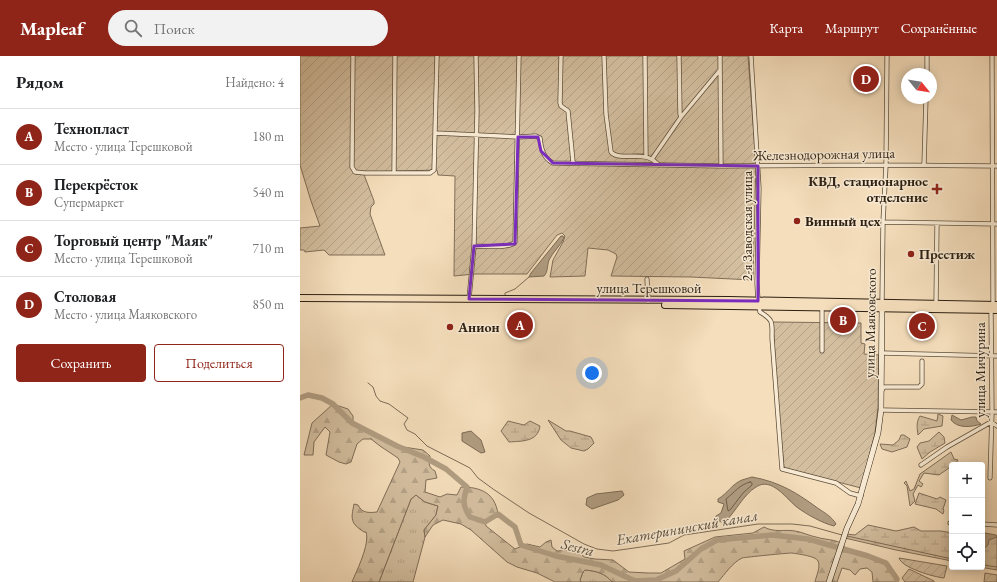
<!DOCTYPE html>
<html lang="ru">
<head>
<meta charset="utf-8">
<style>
	body { margin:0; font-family:"EB Garamond",serif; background:#f2f2f2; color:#202124 }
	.controls { position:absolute; right:12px; bottom:12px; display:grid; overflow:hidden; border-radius:4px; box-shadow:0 2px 10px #0003 }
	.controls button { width:36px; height:36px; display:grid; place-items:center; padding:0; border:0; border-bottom:1px solid #e0e0e0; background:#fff; color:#202124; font:20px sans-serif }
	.compass { position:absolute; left:601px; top:12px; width:36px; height:36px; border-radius:50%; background:#fff; box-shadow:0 2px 10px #0003; rotate:120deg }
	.you { position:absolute; left:292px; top:317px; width:14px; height:14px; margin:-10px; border:3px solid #fff; border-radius:50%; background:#1a73e8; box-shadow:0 0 0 6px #1a73e833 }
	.badge { display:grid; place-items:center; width:26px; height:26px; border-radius:50%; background:#8f2418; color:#fff; font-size:13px; font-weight:700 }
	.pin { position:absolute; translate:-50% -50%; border:2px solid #fff; box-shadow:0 1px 4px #0006 }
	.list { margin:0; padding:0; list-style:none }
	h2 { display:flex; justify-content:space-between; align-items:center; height:52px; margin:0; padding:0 16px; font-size:17px }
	h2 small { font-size:13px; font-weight:400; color:#757577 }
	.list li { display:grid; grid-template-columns:26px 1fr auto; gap:12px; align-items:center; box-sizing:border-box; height:56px; padding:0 16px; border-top:1px solid #e0e0e0 }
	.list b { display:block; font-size:15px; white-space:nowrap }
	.list p { margin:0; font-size:13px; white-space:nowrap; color:#757577 }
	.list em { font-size:13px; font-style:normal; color:#757577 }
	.actions { display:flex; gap:8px; padding:12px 16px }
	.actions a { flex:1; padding:9px 0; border:1px solid #8f2418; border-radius:4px; text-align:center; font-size:14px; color:#8f2418 }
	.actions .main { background:#8f2418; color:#fff }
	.icon { flex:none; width:22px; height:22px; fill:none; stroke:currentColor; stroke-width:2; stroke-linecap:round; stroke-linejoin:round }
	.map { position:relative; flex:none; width:697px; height:526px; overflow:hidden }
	header { display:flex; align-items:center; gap:24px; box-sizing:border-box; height:56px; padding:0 20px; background:#8f2418; color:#fff }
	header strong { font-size:19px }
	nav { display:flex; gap:22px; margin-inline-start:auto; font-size:14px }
	.search { width:280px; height:36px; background:#f2f2f2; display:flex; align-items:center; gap:10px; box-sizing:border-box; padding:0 14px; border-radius:22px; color:#757577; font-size:15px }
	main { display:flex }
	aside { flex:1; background:#fff }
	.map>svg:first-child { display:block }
	.grass { fill:url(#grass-tufts); stroke:#806e58 }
	.forest { fill:url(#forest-firs); stroke:#806e58 }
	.wetland { fill:url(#wetland-marsh); stroke:#806e58 }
	.garden { fill:url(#garden-furrows); stroke:#806e58 }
	.water { fill:#b19d82; stroke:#7c6b55 }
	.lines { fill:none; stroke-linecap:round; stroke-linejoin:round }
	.shore { stroke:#6e5e4a; stroke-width:1 }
	.stream { stroke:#7c6b55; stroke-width:1 }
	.river { stroke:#b19d82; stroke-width:5.5 }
	.street-casing { stroke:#5e4f3c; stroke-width:5 }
	.secondary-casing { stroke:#2c1f12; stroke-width:6 }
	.highway-casing { stroke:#2c1f12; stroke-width:8 }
	.street { stroke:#f8ead3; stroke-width:3.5 }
	.secondary { stroke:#f8ead3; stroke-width:5 }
	.highway { stroke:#f5debc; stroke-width:6 }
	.marked { fill:none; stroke:#7b2cbf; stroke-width:3; stroke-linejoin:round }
	.poi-dot { fill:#8f2418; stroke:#f8ead3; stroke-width:1.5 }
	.labels { text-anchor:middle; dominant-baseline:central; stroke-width:3; stroke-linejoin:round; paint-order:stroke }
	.street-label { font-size:14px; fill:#2c1f12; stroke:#f8ead3 }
	.poi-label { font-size:14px; font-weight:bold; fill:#2c1f12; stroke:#f8ead3; text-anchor:start }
	.water-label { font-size:15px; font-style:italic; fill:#5b4b39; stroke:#f8ead3 }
</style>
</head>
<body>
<header>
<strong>Mapleaf</strong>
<div class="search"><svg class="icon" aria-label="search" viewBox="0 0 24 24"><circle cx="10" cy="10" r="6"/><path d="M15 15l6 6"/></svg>Поиск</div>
<nav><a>Карта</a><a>Маршрут</a><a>Сохранённые</a></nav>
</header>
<main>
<aside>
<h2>Рядом<small>Найдено: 4</small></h2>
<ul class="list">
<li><span class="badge">A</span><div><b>Технопласт</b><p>Место · улица Терешковой</p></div><em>180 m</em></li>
<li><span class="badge">B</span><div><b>Перекрёсток</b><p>Супермаркет</p></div><em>540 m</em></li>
<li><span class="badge">C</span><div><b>Торговый центр &quot;Маяк&quot;</b><p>Место · улица Терешковой</p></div><em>710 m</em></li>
<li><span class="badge">D</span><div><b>Столовая</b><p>Место · улица Маяковского</p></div><em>850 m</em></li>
</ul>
<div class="actions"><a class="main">Сохранить</a><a>Поделиться</a></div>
</aside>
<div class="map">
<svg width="697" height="526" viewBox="0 0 697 526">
	<defs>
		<pattern id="grass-tufts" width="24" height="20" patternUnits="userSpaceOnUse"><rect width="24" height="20" fill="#d3be9f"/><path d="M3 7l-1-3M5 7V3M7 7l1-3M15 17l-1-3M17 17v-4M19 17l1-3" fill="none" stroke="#b5a388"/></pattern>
		<pattern id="forest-firs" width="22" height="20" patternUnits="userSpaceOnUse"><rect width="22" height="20" fill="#d3be9f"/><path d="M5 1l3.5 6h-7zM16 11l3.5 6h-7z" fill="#b5a388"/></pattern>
		<pattern id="wetland-marsh" width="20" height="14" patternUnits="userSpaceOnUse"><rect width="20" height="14" fill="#d3be9f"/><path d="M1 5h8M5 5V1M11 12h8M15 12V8" fill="none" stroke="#b5a388"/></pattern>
		<pattern id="garden-furrows" width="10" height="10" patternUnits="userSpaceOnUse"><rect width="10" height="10" fill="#d3be9f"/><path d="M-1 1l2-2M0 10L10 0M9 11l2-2" fill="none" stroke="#b5a388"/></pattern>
	</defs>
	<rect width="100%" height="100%" fill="#f5debc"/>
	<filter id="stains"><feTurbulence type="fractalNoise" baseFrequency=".005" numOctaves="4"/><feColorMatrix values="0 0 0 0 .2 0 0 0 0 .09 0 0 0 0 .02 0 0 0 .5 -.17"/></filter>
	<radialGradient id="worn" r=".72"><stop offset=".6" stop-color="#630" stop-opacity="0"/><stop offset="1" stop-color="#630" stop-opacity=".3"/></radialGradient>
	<!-- grass -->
	<path class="grass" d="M116,439L125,446L138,450L136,459L124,474L125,481L113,526H79L111,443Z
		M285,514C296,515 305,517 312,526H281L280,524L283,516Z"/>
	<!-- forest -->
	<path class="forest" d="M33,348L48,353L53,360V367L97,390L123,394L130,400C129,408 128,411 135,415L137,422L126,424L125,436L140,441L147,438L157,439L161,431C181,431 195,437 198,458L185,466L186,470L215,493L227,488L240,491L246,486L251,484L252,491L257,495L271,494L279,495L284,501L295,503L313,504L329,516L348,517H361L385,503L384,495L415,481L453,477L464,471C475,477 484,473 495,475C502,476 510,480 516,481C528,485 541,482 547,494L586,507L597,523L596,526H573L572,516L567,512L560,513L555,519L550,514L542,512L537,526H515C516,520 521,511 518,505C516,500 498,498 492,497C487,497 447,501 442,502C432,507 425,518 418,526H312C305,517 296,515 285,514L283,516L280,524L281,526H255L237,517L217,511L207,506L171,474L161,468L143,464L133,469L125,481L124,474L136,459L138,450L125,446L116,439L111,443L79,526H52C57,514 70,488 66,476H64C50,467 51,463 54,448L58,449C62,457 68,457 77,456L100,406L98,402L80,390L71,383H63L57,388L51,406L46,408L39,406L26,399L30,376L25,371L14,386L13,399H4L12,367Z"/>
	<!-- wetland -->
	<path class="wetland" d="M638,358L643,360L642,370L624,373L618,379C617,372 616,366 620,360L637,365Z
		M248,364L266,375H270L291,381L294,387L288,393L284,395L271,392L261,384Z
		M208,365L224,369L230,365L240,370C238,386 222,385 209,386L201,375Z
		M639,376L644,381L645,387L630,396L622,403L617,391L620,387L629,385Z
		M601,379H604L610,383L607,391L592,396L582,393L580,388L593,389L599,384Z
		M651,396L654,403L658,404L656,407L639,419L624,417L619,425L623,428L621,431L618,429L613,438L615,445L610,450L607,430L604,427L606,425L610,435L614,433L620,418Z
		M619,437L637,443L640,441L646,444L643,453L644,454L643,458L636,453L615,448Z
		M568,469L596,475L614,471L621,475H641L652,477V505L596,494L545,482L546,478L555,479Z
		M682,477L697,480V514L680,511H682Z"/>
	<!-- garden -->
	<path class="garden" d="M0,0H448L456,107L453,224L391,221L311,220L317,201L316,198L308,194L288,192L285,220L250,221L253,204L263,186L265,180L262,177L257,179L227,218H174L154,220L155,120L138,119L137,114L63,116L74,145V148L71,151L70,158L85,199H29L24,194L5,196L4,194H0V172L20,170L11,145L0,109Z
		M473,266L561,267V287L565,288L564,298L579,299L578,351L575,377L561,432L484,412L478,351Z
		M599,502L647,510L644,522C634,521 602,512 599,502Z
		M609,513L634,525V526H605L602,522Z
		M685,517L697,519V526H684Z"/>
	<!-- water -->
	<path class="water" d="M261,180H263L264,182C260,190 253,196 249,204C247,210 248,216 244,220L229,221L231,217Z
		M652,359L661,364L672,361H676L677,365L681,368C672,371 658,373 651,364Z
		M171,375L181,384L185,396L181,397L162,385V377Z
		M452,421C480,426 497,437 519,453C525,457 532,461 536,468L534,470C522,467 508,459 498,452C487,444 472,420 456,431C444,438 436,455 425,466C421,467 419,465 416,462V460L421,457L424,448L418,446V443C427,438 432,428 442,424C445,423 449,422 452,421Z
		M322,435L324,439L318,444L292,453L286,449L287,442L296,438Z
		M685,477L696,479L697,481L689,484L688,489L682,494V479Z"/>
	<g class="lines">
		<!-- shore -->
		<path class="shore" d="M450,426L452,427V429L443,437L430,454L428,455L426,443C435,436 439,429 450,426Z"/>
		<!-- stream -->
		<path class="stream" d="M205,241V237L215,233L229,221
			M68,327L73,331L76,340L80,345L89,348L108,362L104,368L107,374L115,378L127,390L170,412L178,422L193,433L229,457L284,488L297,493L313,495L369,487L384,479L458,468H492L510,470L542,479
			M547,480L652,503
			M682,509L697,511"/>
		<!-- river -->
		<path class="river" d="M0,342L8,339L22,342L33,348L52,367L97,390L124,401L146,413L167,431C163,444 162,449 170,461L185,466L198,458L215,471L221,489L256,500L301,509L335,525L356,524L376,515L401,493L417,484L472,479L508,483L568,500L586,507L597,523L596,526"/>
		<defs>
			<path id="street" d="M53,0L52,111L55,116L65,117H130L134,114L137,0
				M261,0L260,47L261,50L268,55L273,106
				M304,0L306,58L311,96C319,105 341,96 351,103C354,104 356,107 359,109
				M345,0L346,100
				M379,0L380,58L381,61
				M420,0L421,110
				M451,0L459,132L457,227L458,245L460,256C474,264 472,267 472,282L482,413L536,427L550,437L561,440
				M692,0L693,249
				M627,18V0
				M135,77L218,81L236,80L240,82C241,92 243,102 253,107L421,110L586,109L697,110
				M352,103L381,61L420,14
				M624,109L626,42
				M94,116L95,0
				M583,166L697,168
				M174,190C184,190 210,193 215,186L219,0
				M347,223L348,245
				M169,243L174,190L177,55L176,0
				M582,247L583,166L586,109L587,0
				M636,248L637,168
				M522,252V295
				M582,297L697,300
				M582,334L584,331H619L622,328V305
				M581,354L697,356
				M621,409L647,391L691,366L697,370
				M690,422L692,356L691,253
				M650,467H652
				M682,468L697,469"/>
			<path id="secondary" d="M529,526L547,472L558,448L578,377L581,354L582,249"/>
			<path id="highway" d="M0,242L429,244L697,249
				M365,249L697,254"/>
		</defs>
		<!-- street casing -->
		<use href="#street" class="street-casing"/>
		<!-- secondary casing -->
		<use href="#secondary" class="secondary-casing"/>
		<!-- highway casing -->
		<use href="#highway" class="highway-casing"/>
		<!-- street -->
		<use href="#street" class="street"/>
		<!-- secondary -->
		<use href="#secondary" class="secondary"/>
		<!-- highway -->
		<use href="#highway" class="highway"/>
	</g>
	<!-- marked area -->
	<path class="marked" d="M218,81H238L241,95L253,107L458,110V245L169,243L174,190L215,188Z"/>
	<!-- markers -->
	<g class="poi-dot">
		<path d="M635 127h4v4h4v4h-4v4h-4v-4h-4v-4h4z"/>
		<circle cx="497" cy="165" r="4"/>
		<circle cx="611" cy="198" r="4"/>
		<circle cx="150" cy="271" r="4"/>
	</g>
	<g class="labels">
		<!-- street labels -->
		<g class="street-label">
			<text transform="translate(524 98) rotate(-1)">Железнодорожная улица</text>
			<text transform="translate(447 170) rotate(-90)">2-я Заводская улица</text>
			<text x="349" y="232">улица Терешковой</text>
			<text transform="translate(570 267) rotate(-89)">улица Маяковского</text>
			<text transform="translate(680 314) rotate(-90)">улица Мичурина</text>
		</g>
		<!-- poi labels -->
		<g class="poi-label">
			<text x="628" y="125" text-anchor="end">КВД, стационарное<tspan x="628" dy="16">отделение</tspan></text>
			<text x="505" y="165">Винный цех</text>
			<text x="619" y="198">Престиж</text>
			<text x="158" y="271">Анион</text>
		</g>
		<!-- water labels -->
		<g class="water-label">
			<text transform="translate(387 471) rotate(-10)">Екатерининский канал</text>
			<text transform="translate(278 491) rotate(14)">Sestra</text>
		</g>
	</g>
	<rect width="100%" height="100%" filter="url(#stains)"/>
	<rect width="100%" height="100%" fill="url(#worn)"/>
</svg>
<div class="controls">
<button>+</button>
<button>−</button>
<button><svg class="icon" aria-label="locate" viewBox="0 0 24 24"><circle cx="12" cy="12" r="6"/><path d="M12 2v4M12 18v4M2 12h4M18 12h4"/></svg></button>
</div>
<svg class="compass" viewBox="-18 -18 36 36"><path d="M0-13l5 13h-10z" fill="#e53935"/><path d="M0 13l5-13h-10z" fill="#757577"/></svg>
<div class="you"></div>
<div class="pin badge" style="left:220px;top:269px">A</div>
<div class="pin badge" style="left:543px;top:264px">B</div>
<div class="pin badge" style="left:622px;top:270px">C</div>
<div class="pin badge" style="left:566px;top:23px">D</div>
</div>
</main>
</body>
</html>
